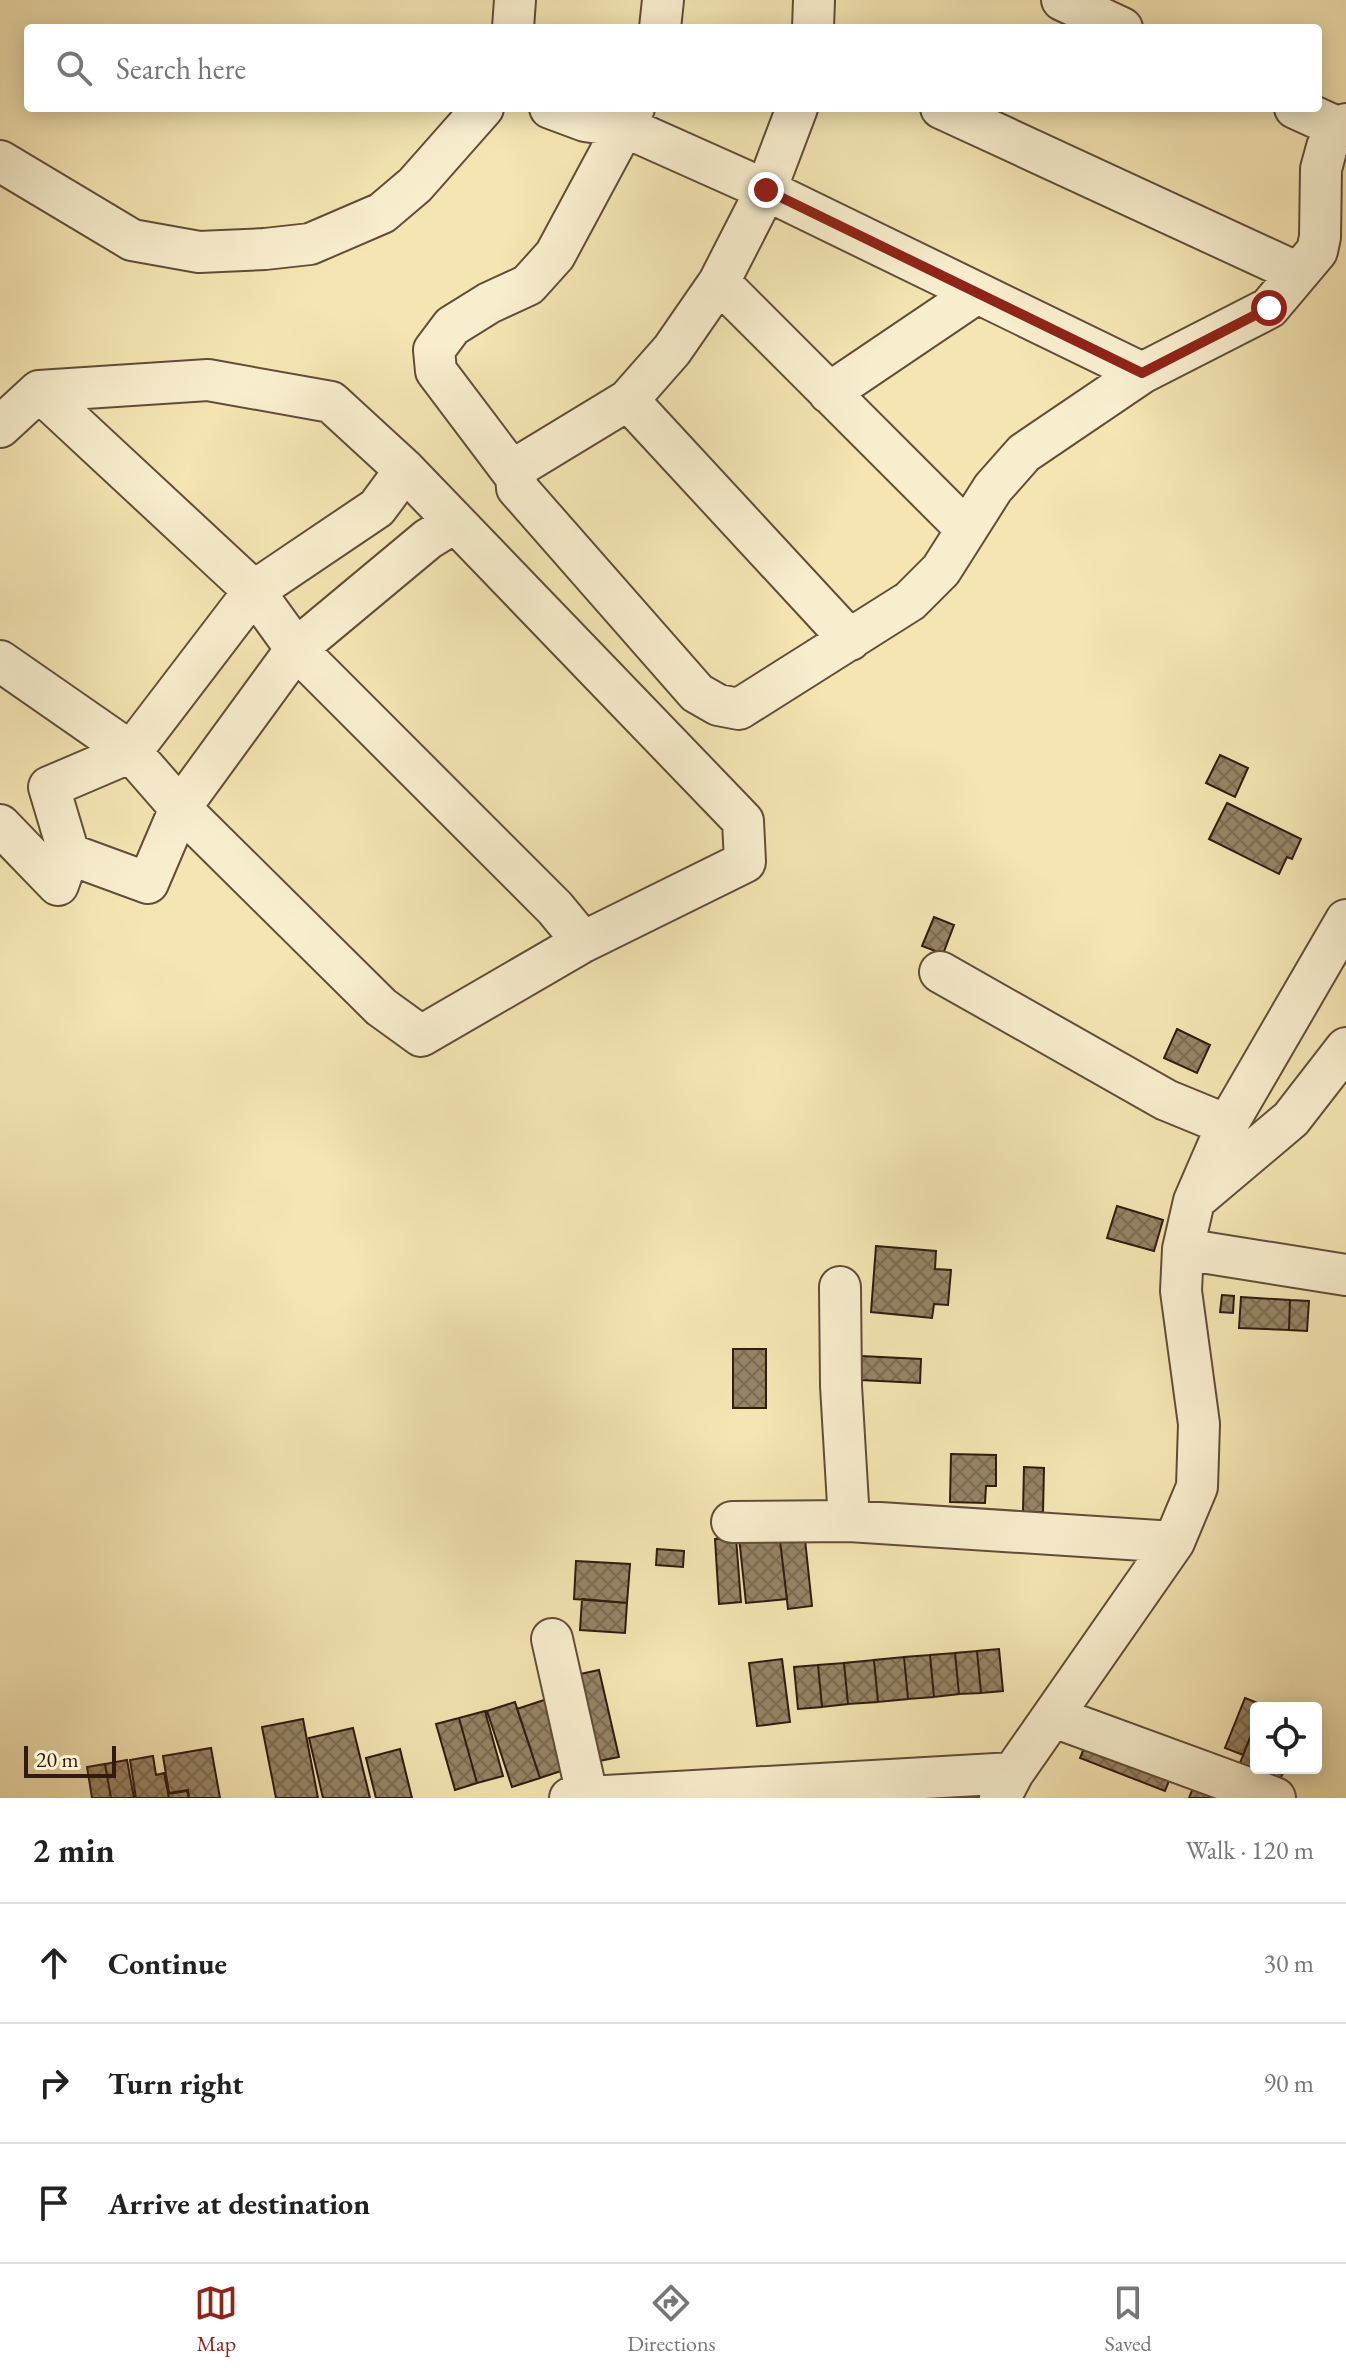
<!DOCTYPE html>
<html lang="en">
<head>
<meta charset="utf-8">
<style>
	body { margin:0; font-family:"EB Garamond",serif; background:#f2f2f2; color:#222 }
	.controls { position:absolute; right:24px; bottom:24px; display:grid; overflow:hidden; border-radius:8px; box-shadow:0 4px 20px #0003 }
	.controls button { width:72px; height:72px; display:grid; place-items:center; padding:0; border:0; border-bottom:2px solid #e0e0e0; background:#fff; color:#222; font:40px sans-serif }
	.scale { position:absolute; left:24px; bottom:20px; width:92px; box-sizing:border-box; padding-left:8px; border:4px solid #311a10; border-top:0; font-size:22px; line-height:28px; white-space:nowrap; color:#311a10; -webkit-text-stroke:6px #f8eece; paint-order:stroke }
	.stop { position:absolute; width:24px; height:24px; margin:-18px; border:6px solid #8f2418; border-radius:50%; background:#fff }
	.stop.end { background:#8f2418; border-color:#fff; box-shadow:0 2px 8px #0008 }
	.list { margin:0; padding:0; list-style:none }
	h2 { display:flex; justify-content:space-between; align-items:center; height:104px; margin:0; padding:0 32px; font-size:34px }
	h2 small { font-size:26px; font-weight:400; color:#767676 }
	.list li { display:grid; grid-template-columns:52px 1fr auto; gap:24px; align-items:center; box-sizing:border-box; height:120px; padding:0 32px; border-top:2px solid #e0e0e0 }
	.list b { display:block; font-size:30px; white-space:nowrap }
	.list em { font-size:26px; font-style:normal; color:#767676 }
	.icon { flex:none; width:44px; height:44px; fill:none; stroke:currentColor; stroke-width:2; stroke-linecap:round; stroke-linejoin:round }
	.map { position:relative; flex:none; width:1346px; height:1798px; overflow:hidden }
	.search { position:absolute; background:#fff; box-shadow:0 4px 20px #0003; left:24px; right:24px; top:24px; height:88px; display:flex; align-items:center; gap:20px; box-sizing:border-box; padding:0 28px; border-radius:8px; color:#767676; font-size:30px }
	.sheet { height:464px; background:#fff }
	nav { display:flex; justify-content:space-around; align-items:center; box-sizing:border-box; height:112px; border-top:2px solid #e0e0e0; background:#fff; font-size:22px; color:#767676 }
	nav a { display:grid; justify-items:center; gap:4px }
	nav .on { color:#8f2418 }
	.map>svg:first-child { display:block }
	.building { fill:url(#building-cross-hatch); stroke:#311a10; stroke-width:2 }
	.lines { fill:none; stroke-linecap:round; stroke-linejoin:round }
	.minor-casing { stroke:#624d39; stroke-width:44 }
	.minor { stroke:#f8eece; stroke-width:40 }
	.route { stroke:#8f2418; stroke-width:10 }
</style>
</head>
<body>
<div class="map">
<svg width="1346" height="1798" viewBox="0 0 1346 1798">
	<defs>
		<pattern id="building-cross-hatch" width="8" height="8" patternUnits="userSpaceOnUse" patternTransform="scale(2)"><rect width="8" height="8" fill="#968465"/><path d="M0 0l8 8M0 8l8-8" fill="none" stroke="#7b6b52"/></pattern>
	</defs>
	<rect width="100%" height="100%" fill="#f4e5b3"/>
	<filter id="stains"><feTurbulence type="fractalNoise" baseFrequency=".0025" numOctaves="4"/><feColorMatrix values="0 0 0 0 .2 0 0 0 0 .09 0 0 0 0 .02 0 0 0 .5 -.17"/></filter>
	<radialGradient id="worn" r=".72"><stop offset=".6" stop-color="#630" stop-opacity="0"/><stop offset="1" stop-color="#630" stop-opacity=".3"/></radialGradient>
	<!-- building -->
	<path class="building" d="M1220,755L1248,768L1235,797L1206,783Z
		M1227,803L1301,839L1292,859L1287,857L1279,874L1209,839Z
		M934,917L954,925L943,954L922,946Z
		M1177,1029L1210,1045L1197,1073L1164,1058Z
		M1117,1206L1163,1220L1154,1251L1107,1238Z
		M876,1246L936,1251L935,1269L951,1270L948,1305L934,1304L932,1318L871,1312Z
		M1222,1295L1234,1296L1233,1313L1220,1312Z
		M1241,1297L1290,1300L1289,1330L1239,1328Z
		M1290,1300L1309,1301L1307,1331L1289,1330Z
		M733,1349H766V1408H733Z
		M861,1356L921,1359L920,1383L860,1380Z
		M951,1454L996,1455V1486H986L985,1503L950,1502Z
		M1024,1467L1044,1468L1043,1512H1023Z
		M804,1530L812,1606L788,1609L779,1532Z
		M779,1532L787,1599L746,1603L739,1537Z
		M736,1538L741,1602L719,1604L715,1539Z
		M657,1549L684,1551L683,1567L656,1565Z
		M576,1561L630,1564L627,1603L574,1599Z
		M582,1599L627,1603L625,1633L580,1630Z
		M999,1649L1003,1691L981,1693L977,1651Z
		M977,1651L981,1693L959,1694L955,1653Z
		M955,1653L959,1694L934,1697L930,1655Z
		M930,1655L934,1697L908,1699L904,1657Z
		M904,1657L908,1699L878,1702L874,1660Z
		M782,1659L790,1722L757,1726L749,1663Z
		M874,1660L878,1702L848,1704L844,1663Z
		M844,1663L848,1704L822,1707L818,1665Z
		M818,1665L822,1707L798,1709L794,1667Z
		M599,1670L619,1757L599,1761L580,1674Z
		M556,1696L579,1765L540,1778L517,1709Z
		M1245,1698L1263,1705L1262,1708H1256V1723L1243,1755L1225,1748Z
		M515,1702L540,1778L512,1787L487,1711Z
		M485,1711L503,1776L477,1783L459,1718Z
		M459,1718L477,1783L455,1790L436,1724Z
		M303,1719L318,1798H276L262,1727Z
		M1256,1723L1257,1768L1256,1770L1240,1763Z
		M353,1728L370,1798H323L309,1738Z
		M1089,1736L1174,1768L1165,1791L1080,1758Z
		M211,1748L220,1798H189L188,1790L169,1793L163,1756Z
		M400,1749L412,1798H376L366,1758Z
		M153,1756L156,1775L164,1773L169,1798H136L130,1760Z
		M127,1760L134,1798H111L105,1764Z
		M105,1764L111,1798H92L87,1767Z
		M1259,1768H1277L1284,1771L1276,1788L1254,1778Z
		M1197,1778L1246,1798H1189Z
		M187,1791L189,1798H169L168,1794Z"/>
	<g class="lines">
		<defs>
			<path id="minor" d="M1062,0L1122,28
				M513,28L515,0
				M660,28L663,0
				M813,28L814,0
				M550,108L585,121L625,127
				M611,108L625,127L766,190L1142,373
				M797,108L766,190L719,282L672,350L628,400L521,465L516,477L517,488L697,693L718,705L739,709L910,601L941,570L993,488L1024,453L1142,373L1269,308L1317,251L1320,237L1321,169L1327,147L1339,128L1346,124
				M941,108L1298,273
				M1295,108L1339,128
				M0,161L132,240L199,252L265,249L310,244L382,213L415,185L483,108
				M719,282L966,529
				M39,391L254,591L296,649L555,908L583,942
				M829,393L977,293
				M628,400L850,640
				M0,427L39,391L208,380L331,402L405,470L743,821L745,862L583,942L421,1036L381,1007L180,808L131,752L0,661
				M516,477L436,371L434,350L452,326L489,303L528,285L555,255L634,108
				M0,825L58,885L69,854L49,787L131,752L254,591L377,508L405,470
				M69,854L148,883L180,808L296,649L428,539L454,523
				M940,972L1166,1100L1227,1125
				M1201,1195L1291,1119L1346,1048
				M1183,1249L1346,1275
				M840,1287L841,1386L849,1521
				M732,1522L849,1521L1174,1542
				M552,1639L587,1795
				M1054,1717L1275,1798
				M570,1798L1013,1773
				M1000,1798L1013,1773L1174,1542L1197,1487L1199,1424L1181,1291L1183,1249L1194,1201L1227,1125L1346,920"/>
		</defs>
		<!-- minor casing -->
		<use href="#minor" class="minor-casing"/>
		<!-- minor -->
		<use href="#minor" class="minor"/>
	</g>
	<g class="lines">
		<!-- route -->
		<path class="route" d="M766,190L1142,373L1269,308"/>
	</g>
	<rect width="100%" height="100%" filter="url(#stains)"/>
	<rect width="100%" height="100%" fill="url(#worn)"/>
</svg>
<div class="controls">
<button><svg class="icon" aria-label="locate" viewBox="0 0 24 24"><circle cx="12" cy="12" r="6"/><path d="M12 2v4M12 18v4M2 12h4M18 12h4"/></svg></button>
</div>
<div class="scale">20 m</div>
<div class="stop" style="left:1269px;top:308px"></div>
<div class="stop end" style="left:766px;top:190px"></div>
<div class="search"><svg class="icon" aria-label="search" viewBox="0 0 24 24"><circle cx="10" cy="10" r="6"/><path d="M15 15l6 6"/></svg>Search here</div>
</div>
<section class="sheet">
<h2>2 min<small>Walk · 120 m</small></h2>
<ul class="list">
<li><svg class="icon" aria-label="ahead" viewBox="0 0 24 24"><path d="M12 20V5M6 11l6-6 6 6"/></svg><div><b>Continue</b></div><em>30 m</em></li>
<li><svg class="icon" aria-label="right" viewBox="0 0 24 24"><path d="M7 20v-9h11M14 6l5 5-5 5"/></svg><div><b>Turn right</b></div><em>90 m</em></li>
<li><svg class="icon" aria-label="arrive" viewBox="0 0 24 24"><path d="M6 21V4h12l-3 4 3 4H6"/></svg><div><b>Arrive at destination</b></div></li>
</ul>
</section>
<nav>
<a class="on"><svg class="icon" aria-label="map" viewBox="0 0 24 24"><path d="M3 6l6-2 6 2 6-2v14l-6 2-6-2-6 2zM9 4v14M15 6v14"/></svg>Map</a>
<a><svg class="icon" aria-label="directions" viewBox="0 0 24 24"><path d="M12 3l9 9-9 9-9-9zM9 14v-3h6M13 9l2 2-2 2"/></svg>Directions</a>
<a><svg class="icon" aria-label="saved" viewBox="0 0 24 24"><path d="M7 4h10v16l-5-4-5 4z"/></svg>Saved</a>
</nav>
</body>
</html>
